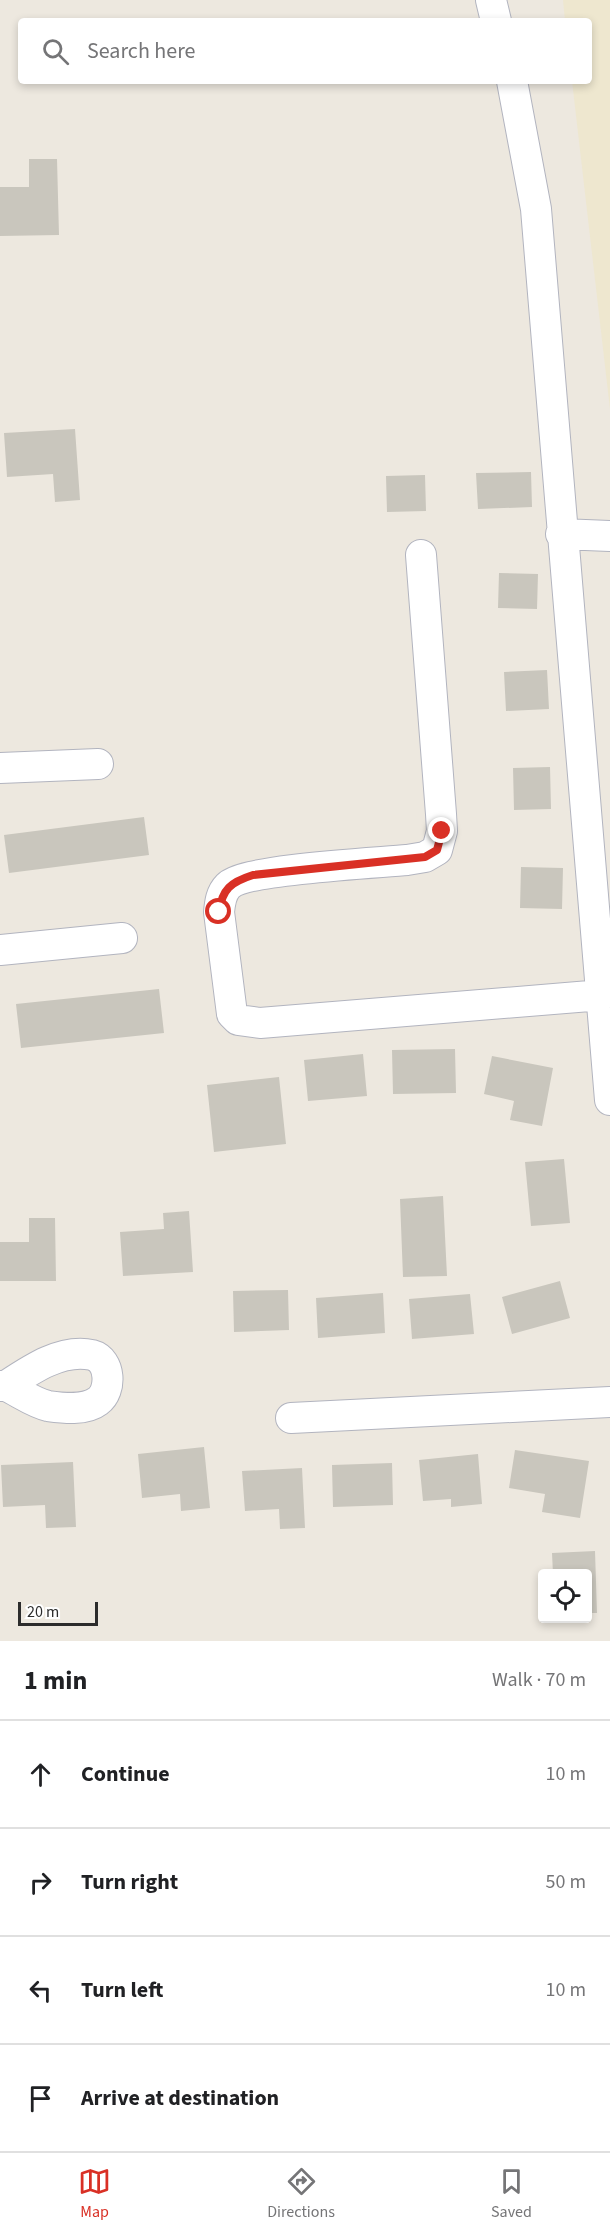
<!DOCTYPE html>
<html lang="en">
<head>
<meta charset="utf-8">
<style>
	body { margin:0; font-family:"Source Sans 3",sans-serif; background:#f6f6f6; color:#202124 }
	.controls { position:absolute; right:18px; bottom:18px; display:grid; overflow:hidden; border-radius:6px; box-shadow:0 3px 9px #0003 }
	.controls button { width:54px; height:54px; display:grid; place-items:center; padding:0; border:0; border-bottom:2px solid #e0e0e0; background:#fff; color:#202124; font:30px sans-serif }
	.scale { position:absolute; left:18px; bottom:15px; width:80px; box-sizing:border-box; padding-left:6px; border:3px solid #2c2c2c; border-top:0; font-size:16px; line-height:21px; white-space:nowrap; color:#2c2c2c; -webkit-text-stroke:4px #fff; paint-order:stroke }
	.stop { position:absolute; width:18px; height:18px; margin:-14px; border:4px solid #d93025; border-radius:50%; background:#fff }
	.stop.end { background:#d93025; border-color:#fff; box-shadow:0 2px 6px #0008 }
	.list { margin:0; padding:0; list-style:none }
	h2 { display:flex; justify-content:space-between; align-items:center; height:78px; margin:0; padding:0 24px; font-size:26px }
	h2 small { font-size:20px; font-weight:400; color:#757577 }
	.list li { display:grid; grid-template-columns:39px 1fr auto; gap:18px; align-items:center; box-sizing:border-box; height:108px; padding:0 24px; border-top:2px solid #e0e0e0 }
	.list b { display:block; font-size:22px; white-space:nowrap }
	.list em { font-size:20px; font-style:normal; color:#757577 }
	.icon { flex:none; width:33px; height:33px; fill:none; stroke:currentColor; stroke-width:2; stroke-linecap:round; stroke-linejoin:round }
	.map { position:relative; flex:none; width:610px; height:1641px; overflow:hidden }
	.search { position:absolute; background:#fff; box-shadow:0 3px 9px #0003; left:18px; right:18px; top:18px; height:66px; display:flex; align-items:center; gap:15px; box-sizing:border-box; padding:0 21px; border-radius:6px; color:#757577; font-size:22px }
	.sheet { height:510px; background:#fff }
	nav { display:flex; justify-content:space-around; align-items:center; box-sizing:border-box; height:84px; border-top:2px solid #e0e0e0; background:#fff; font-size:16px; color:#757577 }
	nav a { display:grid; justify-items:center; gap:3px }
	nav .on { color:#d93025 }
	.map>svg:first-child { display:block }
	.education { fill:#eee7cf }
	.building { fill:#c9c6bd }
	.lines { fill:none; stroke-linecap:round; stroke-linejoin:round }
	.street-casing { stroke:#b2b4bf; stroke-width:32 }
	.street { stroke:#fff; stroke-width:30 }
	.route { stroke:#d93025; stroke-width:8 }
</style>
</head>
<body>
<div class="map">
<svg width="610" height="1641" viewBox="0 0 610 1641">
	<rect width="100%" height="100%" fill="#ede8df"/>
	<!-- education -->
	<path class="education" d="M563,0H610V409L572,81H589V21H565Z"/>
	<!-- building -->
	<path class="building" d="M29,159H57L59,235L0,236V187H29Z
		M75,429L80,500L55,502L53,474L7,477L4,433Z
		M531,472L532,507L478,509L476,473Z
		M425,475L426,511L387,512L386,476Z
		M499,573L538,574L537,609L498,608Z
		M547,670L549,709L506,711L504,672Z
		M550,767L551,809L514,810L513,768Z
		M144,817L149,855L9,873L4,835Z
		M521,867L563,868L562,909L520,908Z
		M159,989L164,1033L21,1048L16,1004Z
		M455,1049L456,1093L393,1094L392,1050Z
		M363,1054L367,1096L308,1101L304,1060Z
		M492,1056L553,1068L542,1126L510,1120L514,1101L484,1094Z
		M279,1077L286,1144L214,1152L207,1085Z
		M564,1159L570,1223L531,1226L525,1162Z
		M443,1196L447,1276L403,1277L400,1199Z
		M189,1211L193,1272L123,1276L120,1232L164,1229L163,1213Z
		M29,1218H55L56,1281H0V1242H29Z
		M560,1281L570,1318L512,1334L502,1297Z
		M288,1290L289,1330L234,1332L233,1291Z
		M383,1293L385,1333L318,1338L316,1298Z
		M470,1294L474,1334L412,1339L409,1299Z
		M204,1447L210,1508L181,1511L180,1494L142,1498L138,1454Z
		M515,1450L589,1461L580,1518L542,1512L545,1494L509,1488Z
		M478,1454L482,1504L451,1507V1499L423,1501L419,1460Z
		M73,1462L76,1527L46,1528L45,1505L3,1507L1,1465Z
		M392,1463L393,1505L333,1507L332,1465Z
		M302,1468L305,1528L280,1529L279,1509L245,1511L242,1471Z
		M595,1551L597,1613H588V1574H553L552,1553Z"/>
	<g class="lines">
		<defs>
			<path id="street" d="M491,0L496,21
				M512,81L536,209L610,1100
				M561,534L610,536
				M421,555L441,814L442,831L437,850L425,857L407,860C376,863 245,869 228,886C221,893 220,902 219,912L232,1014L238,1020L260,1023L602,995
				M0,768L98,764
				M0,950L122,938
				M0,1386H6C30,1370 62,1348 92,1355C111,1360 112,1391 98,1401C85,1411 63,1408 48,1406C34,1403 19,1392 6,1386
				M291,1418L610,1402"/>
		</defs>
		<!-- street casing -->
		<use href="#street" class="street-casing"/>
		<!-- street -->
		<use href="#street" class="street"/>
	</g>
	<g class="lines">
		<!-- route -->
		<path class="route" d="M219,912C222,889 231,882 253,875L425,857L437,850L442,831"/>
	</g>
</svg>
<div class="controls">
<button><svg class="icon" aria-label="locate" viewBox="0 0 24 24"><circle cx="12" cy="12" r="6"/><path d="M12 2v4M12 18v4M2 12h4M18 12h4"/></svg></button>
</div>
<div class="scale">20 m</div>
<div class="stop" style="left:219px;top:912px"></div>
<div class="stop end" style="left:442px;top:831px"></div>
<div class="search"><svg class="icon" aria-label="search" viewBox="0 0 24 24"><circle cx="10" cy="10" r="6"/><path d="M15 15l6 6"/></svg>Search here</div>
</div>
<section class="sheet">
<h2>1 min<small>Walk · 70 m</small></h2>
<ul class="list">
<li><svg class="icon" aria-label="ahead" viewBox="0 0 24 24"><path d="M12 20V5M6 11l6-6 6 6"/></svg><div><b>Continue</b></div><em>10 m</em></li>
<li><svg class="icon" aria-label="right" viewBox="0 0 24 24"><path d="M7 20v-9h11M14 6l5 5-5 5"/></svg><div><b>Turn right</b></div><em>50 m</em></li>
<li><svg class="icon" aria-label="left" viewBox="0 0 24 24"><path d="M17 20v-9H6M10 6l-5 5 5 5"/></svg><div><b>Turn left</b></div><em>10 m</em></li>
<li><svg class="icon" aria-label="arrive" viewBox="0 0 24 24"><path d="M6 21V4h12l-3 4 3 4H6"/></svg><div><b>Arrive at destination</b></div></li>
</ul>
</section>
<nav>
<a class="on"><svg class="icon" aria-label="map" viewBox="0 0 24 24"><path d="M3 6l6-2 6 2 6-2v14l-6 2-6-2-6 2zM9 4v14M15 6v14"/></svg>Map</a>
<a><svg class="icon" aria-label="directions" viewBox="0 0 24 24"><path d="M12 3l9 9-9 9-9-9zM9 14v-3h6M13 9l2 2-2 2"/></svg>Directions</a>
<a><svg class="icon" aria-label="saved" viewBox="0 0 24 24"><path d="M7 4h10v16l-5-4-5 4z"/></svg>Saved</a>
</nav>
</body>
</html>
